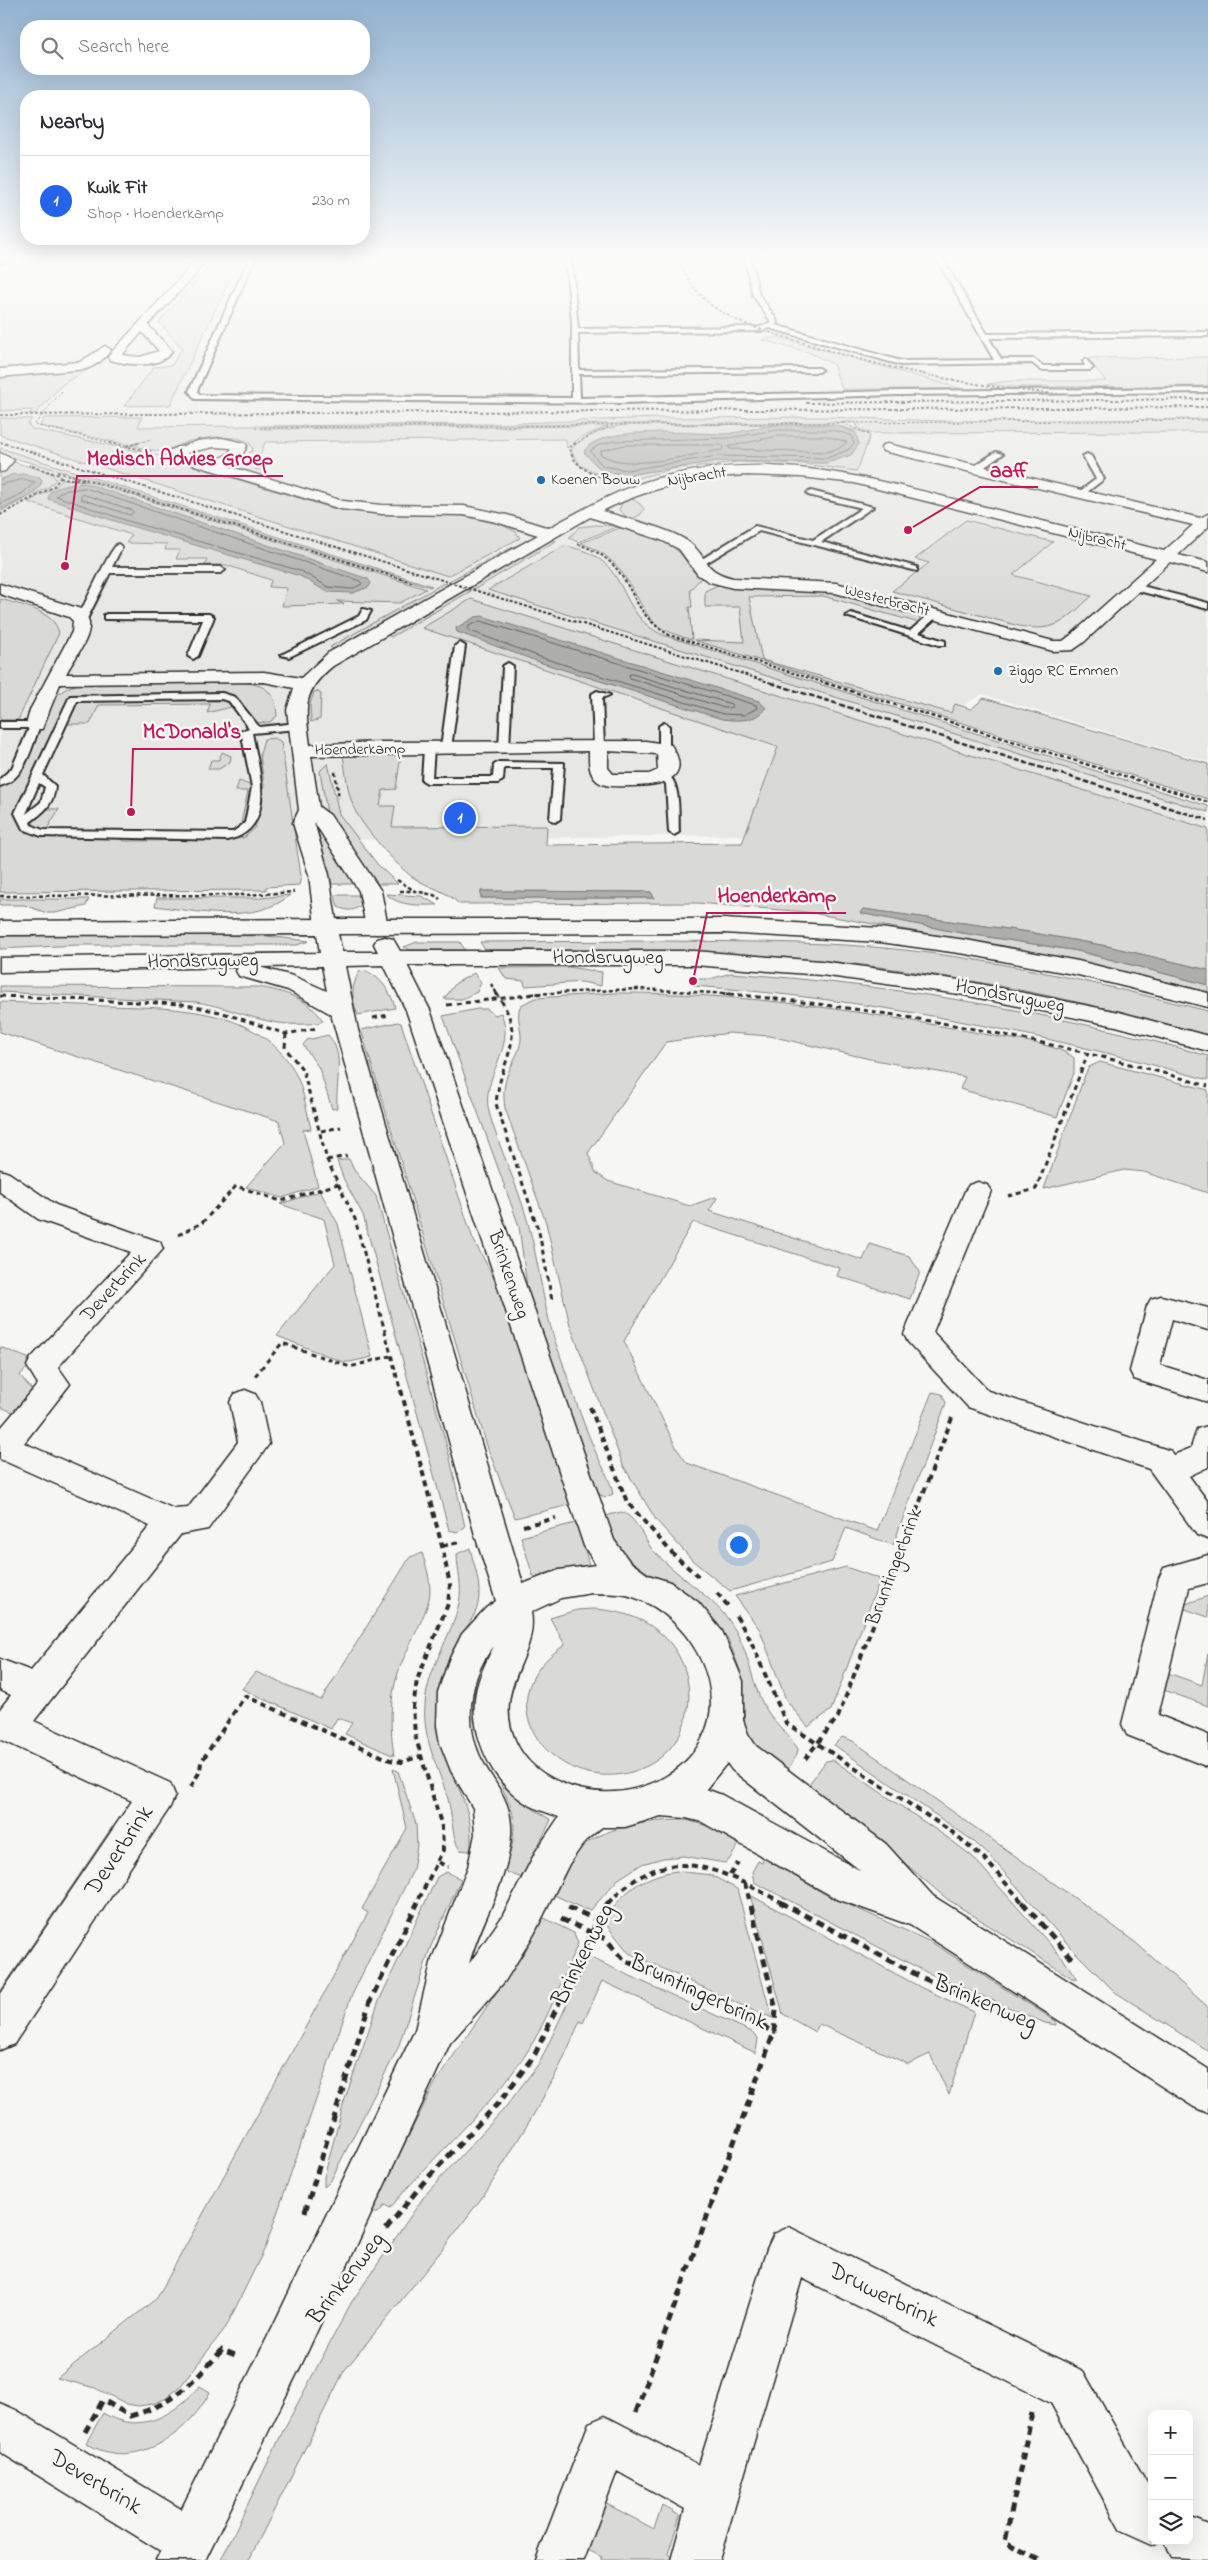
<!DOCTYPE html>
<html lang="en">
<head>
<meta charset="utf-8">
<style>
	body { margin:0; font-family:"Indie Flower",sans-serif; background:#f2f2f3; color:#2b2b33 }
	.controls { position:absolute; right:15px; bottom:15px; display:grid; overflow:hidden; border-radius:10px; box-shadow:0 5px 20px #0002 }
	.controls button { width:45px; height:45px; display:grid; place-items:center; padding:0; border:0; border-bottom:1px solid #e1e1e2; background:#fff; color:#2b2b33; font:25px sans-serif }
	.you { position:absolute; left:738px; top:1544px; width:18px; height:18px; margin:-12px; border:4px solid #fff; border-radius:50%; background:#1a73e8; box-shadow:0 0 0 8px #1a73e833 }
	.badge { display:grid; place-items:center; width:32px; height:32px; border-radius:50%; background:#2563eb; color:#fff; font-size:16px; font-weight:700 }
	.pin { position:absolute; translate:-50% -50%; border:2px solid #fff; box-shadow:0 1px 5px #0006 }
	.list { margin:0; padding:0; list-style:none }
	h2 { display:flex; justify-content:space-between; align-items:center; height:65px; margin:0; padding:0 20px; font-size:21px }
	h2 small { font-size:16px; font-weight:400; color:#7c7c81 }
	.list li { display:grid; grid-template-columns:32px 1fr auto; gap:15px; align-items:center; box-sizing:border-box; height:90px; padding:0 20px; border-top:1px solid #e1e1e2 }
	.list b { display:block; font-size:19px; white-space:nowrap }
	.list p { margin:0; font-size:16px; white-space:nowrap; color:#7c7c81 }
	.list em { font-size:16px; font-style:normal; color:#7c7c81 }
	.icon { flex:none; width:28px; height:28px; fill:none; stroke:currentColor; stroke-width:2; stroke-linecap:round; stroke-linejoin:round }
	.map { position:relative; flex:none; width:1208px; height:2560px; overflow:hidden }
	.search { position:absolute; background:#fff; box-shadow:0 5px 20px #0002; left:20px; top:20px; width:350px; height:55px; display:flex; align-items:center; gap:12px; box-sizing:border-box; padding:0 18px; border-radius:20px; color:#7c7c81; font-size:19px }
	.panel { position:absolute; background:#fff; box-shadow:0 5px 20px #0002; left:20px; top:90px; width:350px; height:155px; border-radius:20px }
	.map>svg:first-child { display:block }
	.built { fill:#e7e7e3 }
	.green { fill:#d9d9d5; stroke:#828280; fill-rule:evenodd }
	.water { fill:#aeaeab; stroke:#7a7a78 }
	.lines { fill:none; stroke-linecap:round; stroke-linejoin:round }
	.shore { stroke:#5f5f5e; stroke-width:1 }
	.lane-casing { stroke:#2b2b2b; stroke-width:4 }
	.street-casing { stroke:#2b2b2b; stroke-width:3 }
	.secondary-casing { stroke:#2b2b2b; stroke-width:3 }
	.path-far5 { stroke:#2b2b2b; stroke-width:1; stroke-dasharray:2.5 2; stroke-linecap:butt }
	.path-far4 { stroke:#2b2b2b; stroke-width:2; stroke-dasharray:3 2; stroke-linecap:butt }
	.path-far3 { stroke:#2b2b2b; stroke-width:2.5; stroke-dasharray:4 2.5; stroke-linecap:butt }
	.path-far2 { stroke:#2b2b2b; stroke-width:3; stroke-dasharray:5 4; stroke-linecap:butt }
	.path-far1 { stroke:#2b2b2b; stroke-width:4; stroke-dasharray:6 4.5; stroke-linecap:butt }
	.path { stroke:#2b2b2b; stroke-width:5; stroke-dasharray:8 5.5; stroke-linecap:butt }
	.lane { fill:#f6f6f2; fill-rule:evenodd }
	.street { fill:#f6f6f2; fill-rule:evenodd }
	.secondary { fill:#f6f6f2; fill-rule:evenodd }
	.rail-far1 { stroke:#2b2b2b; stroke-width:2; stroke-dasharray:3 2; stroke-linecap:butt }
	.rail { stroke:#2b2b2b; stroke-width:2.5; stroke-dasharray:5.5 2.5; stroke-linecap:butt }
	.poi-dot { fill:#1f6fb2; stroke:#f6f6f2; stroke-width:2 }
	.labels { text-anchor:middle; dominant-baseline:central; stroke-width:5; stroke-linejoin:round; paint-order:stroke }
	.far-street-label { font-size:16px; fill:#2b2b2b; stroke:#f6f6f2 }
	.far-poi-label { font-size:16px; fill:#2b2b2b; stroke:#f6f6f2; text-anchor:start }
	.street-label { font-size:20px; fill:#2b2b2b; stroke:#f6f6f2 }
	.near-street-label { font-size:24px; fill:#2b2b2b; stroke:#f6f6f2 }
	.leader { fill:none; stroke:#c2185b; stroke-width:2 }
	.callout-dot { fill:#c2185b; stroke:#f6f6f2; stroke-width:2 }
	.callout-label { font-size:21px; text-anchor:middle; font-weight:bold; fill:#c2185b; stroke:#f6f6f2; stroke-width:5; stroke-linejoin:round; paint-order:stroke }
</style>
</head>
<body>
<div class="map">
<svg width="1208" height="2560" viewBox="0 0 1208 2560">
	<rect width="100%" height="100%" fill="#f6f6f2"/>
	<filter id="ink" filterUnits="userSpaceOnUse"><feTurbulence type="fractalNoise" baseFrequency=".02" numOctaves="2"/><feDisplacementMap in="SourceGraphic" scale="10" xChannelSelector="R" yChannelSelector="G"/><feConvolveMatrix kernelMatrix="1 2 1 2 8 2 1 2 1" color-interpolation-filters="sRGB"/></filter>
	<g filter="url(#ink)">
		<!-- built -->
		<path class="built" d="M0,256H1208V762L982,694L952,713L891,695L868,706L1208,812V829L847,716L745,835L0,844V478L39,460L0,448Z"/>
		<!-- green -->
		<path class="green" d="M216,256H241L170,405L124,406L154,367L172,365L182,348L159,322L213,262Z
			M777,337L963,389H842L833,364L808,352L762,340Z
			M1208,357V386L1014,387L988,384L1009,381H1106L1087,358Z
			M102,362L64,383L35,414H29L32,410L0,411V375L67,371Z
			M142,417L138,427L489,424L659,418L828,417L943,421L1208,419V432L870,433L858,428L856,422L262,427L261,429L608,426L580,438L567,448L566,439L265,442L255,469L267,471L265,475L259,476L234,468L236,463L253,450L249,442L237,438L213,437L189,441L162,452L40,426L44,418Z
			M0,418L32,419L28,424L32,429L157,455L335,509L370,513L454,514L500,524L516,532L520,538L448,576L0,435Z
			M827,424L864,432L870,436L857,471L802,464L738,462L672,469L620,483L581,466L571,451C579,436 609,427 625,425ZM777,425L844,427L853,431L859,444L851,455L827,463L718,461L627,475L601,470L584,452C599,423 694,435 724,434C742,433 759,426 777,425Z
			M0,448L432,586L430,587L96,481L7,456L0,453Z
			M11,461L51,473L56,479L50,486L0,512V510L25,498L37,490L42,482L11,475L0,480V472L9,467Z
			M63,479L91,482L426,589L400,603L337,601L344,604L282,606L287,588L269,587L271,580L226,565H205L207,559H176L180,550H165L167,544L126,543L132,535L28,502L57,486Z
			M630,498L639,503L644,509L640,515L630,520L619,510L622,503Z
			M966,520L1053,542L1013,575L1092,596C1065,620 1058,633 1019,626L892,591L929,563L915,559Z
			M596,525L619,526L578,542L569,538L579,527Z
			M623,527C642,533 664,538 678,551C687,560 691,571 701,578L690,590L692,607H689L692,640C680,636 666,632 656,624C648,617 643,608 638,599C622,570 613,555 581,543Z
			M552,540L556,541L475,589L470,587Z
			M515,546H517L454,582L449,581Z
			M564,546C634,556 613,613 663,635L1208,806V812L488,590Z
			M444,583L450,585L334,650L330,647Z
			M718,585L742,589L828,591L918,614L920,620L916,622L823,596L749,597L762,660L951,713L955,704L971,709L984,698L1208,764V799L694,640L744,642L740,607H705V591Z
			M465,590L471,591L391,637L387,635Z
			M0,599C20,605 54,610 59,633L18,720H0Z
			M471,599L1208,829V970L1107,946L1022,931L863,909L861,913L950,931L1078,951L1208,985V992L1075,960L806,912L697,903L459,904C446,890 429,888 414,878C398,868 361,825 354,808C347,792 346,772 343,756L401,754L396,789L383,790L380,806H395L392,827L547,826L546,845L742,843L778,747L422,628ZM481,891L651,892L654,898H481Z
			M235,682C261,683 276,688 277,716L270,722L256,723L235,696L230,694L79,695L69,698L22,801L18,816L22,831L36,836H111L125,841L233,840L245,837L255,828L264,786L260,754L264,739L275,738L281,742L301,876L299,885L266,887V890L0,892V787L16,779L53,701C61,689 72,685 85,683Z
			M317,691L321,694L320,719L311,722L310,704L314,692Z
			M216,699L227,701L231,707L207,713L210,704L99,705L90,724H67L76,704L82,701Z
			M222,752L231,756L230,762L219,769H208L211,760H219Z
			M328,763L339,814L378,865L398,884H378L328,819L320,771Z
			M239,781L252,786V791L244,821L241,823L248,791H236Z
			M48,809H59L47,829L34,827L33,822Z
			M313,820L358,884H332L319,835L311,825Z
			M386,894L421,896L438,905C420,905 400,907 386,894Z
			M290,895C255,925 196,911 155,906L157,898H260Z
			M335,895H364L363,903C356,911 348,912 338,907Z
			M0,899H89L86,906L55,913H47L24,905H0Z
			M178,935L267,936L309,941L297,945H78L0,949V936Z
			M660,941C749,942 841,941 929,953C1024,965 1116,988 1208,1011V1035C1054,992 894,962 735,954C651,950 568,950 485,950L480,942Z
			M417,942H460L465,950H410L404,947Z
			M568,967L602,972L601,986L582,982L525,986L524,981L506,979L499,968Z
			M366,971C380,976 393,995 395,1008L358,1015C351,999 351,987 359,972Z
			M474,973L481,982L477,992L462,999H444L456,983Z
			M731,973C893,985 1052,1011 1208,1056V1080C1039,1032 869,999 694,986V979H710Z
			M0,986L258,987C283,991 309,998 323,1021C319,1023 311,1024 305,1024C265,1027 235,1008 196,1002L0,992Z
			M614,993C741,992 870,1012 994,1036C1016,1040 1058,1044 1074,1058V1073L1057,1117L960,1089L965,1077L870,1059L770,1036L729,1033L666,1042L588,1153L596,1173L608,1181L690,1206L715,1197L717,1198L709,1211L863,1260L870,1244L909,1256L920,1272L910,1299L837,1276L840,1268L693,1222L624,1341L677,1449L687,1463L877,1531L932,1392L942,1394L946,1403L893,1545L846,1528L832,1562L730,1591L693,1561L656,1520L623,1465L570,1325L546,1223L505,1108C504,1100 503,1092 505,1084C507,1069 519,1056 521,1040C522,1029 515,1015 521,1005L535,998Z
			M0,1002C36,1003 71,1005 107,1006C170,1008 253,1006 292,1067C303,1085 306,1108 311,1129L303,1130L318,1186L282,1198L246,1187L285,1143L279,1121L0,1032Z
			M477,1009H487L495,1015L501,1013C517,1049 480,1076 489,1112C499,1149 518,1185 528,1223C539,1262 542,1302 555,1341C568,1377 579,1414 594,1448C600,1463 610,1478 613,1494L604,1498L602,1495L598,1496L530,1310L519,1226L443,1016Z
			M398,1022L401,1023L473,1239L508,1304L570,1505L515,1518L488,1449L361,1030Z
			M328,1035C346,1054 335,1085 337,1108L332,1109L319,1068L303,1045L307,1040Z
			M1100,1062L1208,1090V1193L1144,1172L1124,1170L1044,1189L1085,1075L1089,1067Z
			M349,1159L354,1170L376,1196L449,1454L465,1527L457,1532L449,1530L363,1215L344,1180L337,1161Z
			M320,1191L338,1224L372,1357L350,1362H343L277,1336L335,1264L324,1219L280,1204Z
			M0,1347L35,1361L20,1375L31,1389V1393L15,1413L0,1407Z
			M621,1512C634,1514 644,1539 652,1549C675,1575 707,1592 728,1619C749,1648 749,1675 763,1704C772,1721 788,1733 798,1749L797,1755L784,1775L751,1741L745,1725L740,1670L728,1639L720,1627L691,1596L648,1573L630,1560L614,1538L605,1516Z
			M575,1523L578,1525L589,1565L533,1576L521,1537Z
			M470,1548C474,1566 482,1585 478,1604C475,1618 464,1629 458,1641C445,1663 437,1687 437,1713C436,1765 478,1799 470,1851L460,1850C452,1840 452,1813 448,1799C438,1766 422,1739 425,1704C428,1667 451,1638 459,1603C463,1586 457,1571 457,1554Z
			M422,1553C426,1565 430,1578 430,1591C430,1611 405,1650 398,1673C389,1700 390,1728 394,1756L345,1734L352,1723L337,1718L331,1729L242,1689L256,1672L321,1700L410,1557Z
			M846,1567L880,1579L831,1710L808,1727L786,1700L760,1630L735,1596Z
			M1208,1596V1617L1182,1608L1183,1605Z
			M592,1609C616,1610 640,1616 659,1632C702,1667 699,1740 647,1766C564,1807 473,1703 565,1645L550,1618L577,1610Z
			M1208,1653V1706L1164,1690L1168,1673L1202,1685Z
			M842,1737L853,1741L1100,1916L1136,1943L1208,2007V2051L1115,1992L1073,1950L989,1855L972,1840L834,1745Z
			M833,1760L948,1838L972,1856L1064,1960L1077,1979L1072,1978L947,1899L881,1843L809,1790L811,1786L809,1784L826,1761Z
			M393,1769L398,1771L416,1824L417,1845L413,1870L351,1997L266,2246L226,2327L180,2387L165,2399L152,2404L138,2406L127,2404L95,2388L57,2378L157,2298L368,1913L362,1909L407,1828Z
			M501,1782L517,1798L551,1820L522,1878L506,1872L504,1868C513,1850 517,1827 511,1807C509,1799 501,1789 501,1782Z
			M686,1820L715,1828L740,1843L729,1860L725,1863L683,1856L663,1858L642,1864L617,1880L591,1910L584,1909L550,1893C558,1880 564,1864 574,1853C601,1826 649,1820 686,1820Z
			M112,1827L120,1831L0,2006V1992Z
			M764,1858L823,1893L931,1942L1051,2018L1056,2021V2025L1045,2023L926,1972L754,1882L752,1872L758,1861L762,1863Z
			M676,1871L711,1875L737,1889L772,2018L766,2015L765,2016L629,1953L604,1922C620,1893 642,1876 676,1871Z
			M446,1872L461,1879L431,1946L398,2048L330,2182L324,2187V2177L344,2102L378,2003L437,1877Z
			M750,1895L922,1988L974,2012L949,2095L930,2054L908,2064L819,2024L815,2032L783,2014Z
			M544,1918L574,1933L578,1943C561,1982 546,2025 522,2060C484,2114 432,2157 390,2208L385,2205L378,2213H373L374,2205L435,2083L515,1965L538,1919L542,1921Z
			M589,1957L752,2032L758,2038L756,2053L602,1981L583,2023L580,2021L561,2064L538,2107L487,2191L442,2250L344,2371L249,2560H221L283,2431L351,2303L425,2195L504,2109L540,2062Z
			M200,2386L210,2392C188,2435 133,2473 86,2443L103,2413C140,2436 174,2415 200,2386Z
			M605,2503L654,2529L662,2505L680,2516L668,2554L674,2560H602V2557L588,2550Z"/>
		<!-- water -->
		<path class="water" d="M777,425H835L856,433L859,444L851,455L827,463L718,461L627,475L601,470L584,452C598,424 695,434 724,434C742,433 759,426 777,425Z
			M23,474L40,477L42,482C32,497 15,503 0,510V480L11,475Z
			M85,483L368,579L371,583L369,587L353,593L327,592L300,576L127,525L48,499L50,492L62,486Z
			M482,616L759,701L766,708C755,722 738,721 722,719L542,663L457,632L456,628L475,617Z
			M481,891L651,892L654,898H481Z
			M863,909L1022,931L1107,946L1208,970V985L1078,951L950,931L860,913Z"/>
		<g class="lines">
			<!-- shore -->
			<path class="shore" d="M777,430H831L851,435L854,443L848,450L827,458L718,456L627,470L603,466L590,451L599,445L614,441L728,438Z
				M778,436H826L847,442L838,449L826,452L730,449L728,447Z
				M625,445H722L724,447L722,450C688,454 630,473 600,454L601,451Z
				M0,485L23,479L35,482L23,493L0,504
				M85,488L360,581L362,584L352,589L328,587L301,571L128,521L56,496L63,491Z
				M82,494L132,510L133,513L130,515L81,499Z
				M481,621L756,705L757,708L744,715L723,714L543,658L468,630L469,626Z
				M632,674L731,704L733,707L724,708L630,678L629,675Z"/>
			<defs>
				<path id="lane" d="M7,256H15L0,264V260Z
					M250,256H256L197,391L200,395L572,398V321L565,256H571L578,329L760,327L771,322L753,295L744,256H750L759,295L776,319L777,323L775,325L901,361L994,360L935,256H941L987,334L1208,332V336L989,338L1001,359H1034L1043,366H1085L1083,361L1086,359L1093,368L1090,370H1041L1032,363L901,365L769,328L761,331L578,333L579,370L819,368L822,370L819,372L579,374L580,398L898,391L1208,388V392L898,395L622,403L195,399L189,391Z
					M996,452L1003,454L979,471H973V467Z
					M1087,454L1091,456L1104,479L1082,496L1078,494L1079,492L1096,479L1083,456Z
					M811,491L873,507L821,542L917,567V571L759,531L701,566L694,564L755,526L813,540L862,508L808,495L807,493Z
					M118,544L122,547L112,567H221L225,570L221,573H110L86,621L78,623L76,621C83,609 110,548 118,544Z
					M1134,584L1208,603V609L1131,589L1130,587Z
					M363,609L371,611L366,620L289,657L281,655L359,616Z
					M932,612L940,614L919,633L945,641V645H939L846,616L851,613L910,631Z
					M107,614H209L214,617L198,656L193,659L188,656L203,620L104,619V615Z
					M460,643L465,646L451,748L446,751L441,748L455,646Z
					M508,663L513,666L509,748L504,751L499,748L503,666Z
					M597,691L610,695L602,698L604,747L599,750L594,747L592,694Z
					M222,693L235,697L259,727L298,723L303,726L298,729L252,733C259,770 278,830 227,840L41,836L23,829L15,813L70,696ZM221,699L229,701L249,728L241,731L252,787L245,823L233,832L43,830L31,825L30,822C44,812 54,804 55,786L43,775L77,701ZM39,783L45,787L41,802L26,814Z
					M0,722H35L40,725C32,746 25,780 0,786V779L12,768L29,728H0Z
					M664,723L669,726V749L664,752L659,749V726Z
					M429,745L434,748L432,777H493L494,765L499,762L564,763L560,819L555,822L550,819L554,768H504L503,780L498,783H427L422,780L424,748Z
					M664,773C682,778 678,816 679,832L674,835L669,832L666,784L659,776Z"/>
				<path id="street" d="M197,256H207L194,276L148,325L170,349L172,352C158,369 129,365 110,360L108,357L110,354L186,272ZM142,332L159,351L140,357L122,355Z
					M105,346L111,350C104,359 97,365 86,369L0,377V369L80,362Z
					M222,438L245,443L247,446L241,457L228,466L343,501L382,505L464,506L507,515L549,528C587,507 624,486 666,476C774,451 865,477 969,503C1034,519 1099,535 1164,551L1193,525L883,451L881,448L883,445L888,444L1200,518L1208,514V527L1178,555L1208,562V572L1170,562L1083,643L1073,650L1053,651L835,593L733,588L710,582L698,575L679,549L661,540L590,517L333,666C302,691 305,708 310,745L381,742L646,741L671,745C695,781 657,786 631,786C620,786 606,788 597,781C588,773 589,761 589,751L311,756L319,807L330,815L381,891L388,927L385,932L377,934L369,932L366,927L359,891L314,822L329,875L337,926L334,931L326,933L318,931L315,926L309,875L293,823L299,810L287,710L294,688L264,682L60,684L42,729H28L26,725L30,710L72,632L73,621L69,617L0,594V584L81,609C84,613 89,618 89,623C91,639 73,660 66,674L264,672L301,678L328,653L538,535L496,522L464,515L382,514L341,509L168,457L166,454L168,451L198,441ZM214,447L232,448L228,454L213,462L186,453ZM747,475L801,477L854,483L1156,559L1071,635L1063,641H1053L836,583L733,578C703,571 709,559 690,543C673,529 624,518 602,511C649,488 694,477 747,475ZM608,751L657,754L658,770L649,774H613L608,768Z
					M0,453L14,460L5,471L0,472Z
					M0,1170L9,1173L56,1205L160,1242L163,1249L58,1367L70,1384L24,1443L174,1509L188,1508L238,1442L230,1402L235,1394L245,1390L255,1394L260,1402L269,1444L208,1529L181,1534L34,1721L170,1783L175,1795L170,1807L14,2044L0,2050V1995L132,1801L0,1739V1709L11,1695L0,1690V1659L31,1671L150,1526L0,1459V1429L38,1384L27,1366L31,1358L131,1252L38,1219L0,1192Z
					M978,1182L987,1185L991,1191L933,1332L988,1391L1171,1451L1174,1455L1191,1448L1197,1429L1208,1426V1467L1189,1476L1208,1502V1539L1197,1535L1149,1469L968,1407L908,1342L904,1334L965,1191L969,1185Z
					M1161,1296L1208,1308V1330L1172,1319L1160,1365L1208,1380V1402L1134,1379L1130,1371L1147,1306L1151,1299Z
					M1208,1555V1583L1189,1588L1158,1715L1208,1735V1767L1127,1735L1122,1724L1159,1578L1164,1568Z
					M789,2227L1083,2371L1152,2492V2541H1161L1152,2545L1121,2531L1051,2403L802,2278L719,2560H671L685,2509L617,2471L584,2560H536L589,2423L605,2416L699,2465L767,2249L774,2234Z
					M0,2403L16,2410L206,2524L213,2541L206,2558L201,2560L172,2558L0,2452Z
					M1189,2517L1208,2525V2560L1172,2558L1165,2541H1189Z"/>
				<path id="secondary" d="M326,919H724L880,928L966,940L1078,961L1208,993V1007L1078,975L966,954L880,942L724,933L338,934L342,952H378L374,944L377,939L385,937L393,939L400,951H694L821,961L959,980L1119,1012L1208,1036V1051L1116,1026L959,994L821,975L694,965H407L430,1010L614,1540L629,1561L648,1575L670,1582L698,1602L722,1631L743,1681V1720L748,1734L756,1746L886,1844L933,1896L1208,2069V2113L1194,2107L910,1925L837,1899L702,1822L686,1818L661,1816L625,1827H602L585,1841L569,1864L534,1934L505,1981L450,2043L304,2359L205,2560H156L272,2328L415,2030L432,1959L468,1867L475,1834L473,1808L451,1771L440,1743L437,1726L438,1692L449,1660L462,1634L486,1608L496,1601L475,1535L331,1014L288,990L239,976L236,971L238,967L0,972V958L320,953L317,934L0,935V921ZM384,965L406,1010L584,1546L596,1565L559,1570L523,1584L358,1030L345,966ZM322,966L327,991L293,976L259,967ZM592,1593C603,1594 616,1593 626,1595C677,1607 721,1668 709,1720C695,1779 625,1804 572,1787C548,1779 525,1764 515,1740C492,1686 539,1657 531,1612L561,1598ZM494,1646C487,1660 479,1676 476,1692C469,1731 489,1777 521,1800C532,1808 546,1812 559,1817L536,1851L502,1917L469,1964C481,1920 509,1880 511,1834C513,1798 492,1783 479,1754C464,1719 470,1674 494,1646ZM727,1763L732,1770L861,1871L722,1795L706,1789Z"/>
			</defs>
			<!-- lane casing -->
			<use href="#lane" class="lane-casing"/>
			<!-- street casing -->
			<use href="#street" class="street-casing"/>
			<!-- secondary casing -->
			<use href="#secondary" class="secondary-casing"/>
			<!-- path-far5 -->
			<path class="path-far5" d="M62,391L34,425L115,444
				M842,423L871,435
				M255,428L1208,420
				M134,444L152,439
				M574,444L613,425"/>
			<!-- path-far4 -->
			<path class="path-far4" d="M109,443L153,452
				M576,443L569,448C574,466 588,472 604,478
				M126,446L139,443
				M57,472L85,479
				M60,478L88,480L414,583
				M0,515L53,487L60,478L59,475L29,465
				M578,544C589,548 600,553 609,561C636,586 631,612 669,635L829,684"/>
			<!-- path-far3 -->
			<path class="path-far3" d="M825,683L1208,802
				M335,772L339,798
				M397,880L415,891L434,895L440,899
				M400,891H414
				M0,896L246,895L294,892
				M491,984L497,994
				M531,994L638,989L732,994"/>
			<!-- path-far2 -->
			<path class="path-far2" d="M496,993C530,1040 500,1056 496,1104L539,1232L552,1300
				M720,993C886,1009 1048,1038 1208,1086
				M0,996L181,1004L220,1012L286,1034L318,1028
				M447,1005L544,993
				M373,1018L389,1015
				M286,1034L285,1048L303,1070L327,1160L355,1219L401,1392
				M321,1131L341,1127
				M327,1160L347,1156
				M1008,1196L1036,1189L1088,1053
				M178,1235L202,1223L236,1186L281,1201L338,1184
				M255,1376L282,1343L350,1367L390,1356"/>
			<!-- path-far1 -->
			<path class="path-far1" d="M401,1390L442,1546L450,1585L448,1604L417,1680L413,1707L415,1735L442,1827L443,1850L417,1903
				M590,1407L627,1502L673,1554L699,1577
				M523,1526L556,1518
				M442,1546L459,1542
				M717,1593L729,1607
				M736,1616L750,1639L786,1723L952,1832L984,1858L1023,1903
				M805,1759L838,1717L952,1418
				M191,1787L200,1771L201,1762L245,1696L390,1760L402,1762L421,1756
				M438,1862L448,1867
				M730,1875L738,1863
				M745,1883L750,1903
				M608,1903C669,1839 716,1868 783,1903"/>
			<!-- path -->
			<path class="path" d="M780,1902L923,1978L1021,2021
				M1022,1902L1073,1960
				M568,1907L597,1920
				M561,1919L606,1939L624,1960L774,2032L776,2010L750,1902
				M305,2212L370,2001L418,1902
				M386,2229L423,2183L502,2099L535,2054L604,1907L609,1902
				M636,2412L774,2032
				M1032,2413L1005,2542L1039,2560
				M85,2432L103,2400L130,2416C174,2404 193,2383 222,2350L238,2356"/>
			<!-- lane -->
			<use href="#lane" class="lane"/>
			<!-- street -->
			<use href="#street" class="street"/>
			<!-- secondary -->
			<use href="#secondary" class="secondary"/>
			<!-- rail-far1 -->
			<path class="rail-far1" d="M675,256C686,274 696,295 714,307C739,325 772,333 801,342C885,369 970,386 1058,394
				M806,403L1208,399
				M0,415L1208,407
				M0,442L775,684"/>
			<!-- rail -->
			<path class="rail" d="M771,683L1208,820"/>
		</g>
	</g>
	<!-- sky -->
	<linearGradient id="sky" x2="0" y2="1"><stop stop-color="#91b2d0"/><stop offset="0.42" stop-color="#fbfbf9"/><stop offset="1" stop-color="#fbfbf9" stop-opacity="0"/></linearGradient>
	<rect width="1208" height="614" fill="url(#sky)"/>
	<!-- markers -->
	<g class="poi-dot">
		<circle cx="541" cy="480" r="5"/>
		<circle cx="998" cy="671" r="5"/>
	</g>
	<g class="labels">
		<!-- far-street labels -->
		<g class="far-street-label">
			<text transform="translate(697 477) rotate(-9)">Nijbracht</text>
			<text transform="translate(1097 539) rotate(14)">Nijbracht</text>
			<text transform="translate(887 601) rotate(15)">Westerbracht</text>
			<text transform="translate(360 750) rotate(-1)">Hoenderkamp</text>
		</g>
		<!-- far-poi labels -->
		<g class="far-poi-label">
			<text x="551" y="480">Koenen Bouw</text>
			<text x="1008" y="671">Ziggo RC Emmen</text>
		</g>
		<!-- street labels -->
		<g class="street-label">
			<text x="608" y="958">Hondsrugweg</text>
			<text transform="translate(203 962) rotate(-1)">Hondsrugweg</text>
			<text transform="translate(1010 997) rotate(11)">Hondsrugweg</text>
			<text transform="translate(508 1275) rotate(71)">Brinkenweg</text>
			<text transform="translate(114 1288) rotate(-47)">Deverbrink</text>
			<text transform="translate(895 1567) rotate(-69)">Bruntingerbrink</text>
		</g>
		<!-- near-street labels -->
		<g class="near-street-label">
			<text transform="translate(120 1851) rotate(-56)">Deverbrink</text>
			<text transform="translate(584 1955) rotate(-63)">Brinkenweg</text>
			<text transform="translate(698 1993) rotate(25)">Bruntingerbrink</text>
			<text transform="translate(985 2004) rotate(23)">Brinkenweg</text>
			<text transform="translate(347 2279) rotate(-52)">Brinkenweg</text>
			<text transform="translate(883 2296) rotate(26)">Druwerbrink</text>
			<text transform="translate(95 2483) rotate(31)">Deverbrink</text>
		</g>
	</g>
	<!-- callouts -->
	<path class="leader" d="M65 566L77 476H283M908 530L980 487H1038M131 812L133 749H251M693 981L707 913H846"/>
	<g class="callout-dot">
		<circle cx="65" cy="566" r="5"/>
		<circle cx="908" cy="530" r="5"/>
		<circle cx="131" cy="812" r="5"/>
		<circle cx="693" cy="981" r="5"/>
	</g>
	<g class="callout-label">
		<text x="180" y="465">Medisch Advies Groep</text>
		<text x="1009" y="477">aaff</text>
		<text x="192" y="738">McDonald's</text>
		<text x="777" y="902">Hoenderkamp</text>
	</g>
</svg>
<div class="controls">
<button>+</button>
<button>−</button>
<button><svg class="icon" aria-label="layers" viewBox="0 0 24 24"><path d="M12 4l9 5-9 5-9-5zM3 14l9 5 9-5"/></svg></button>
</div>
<div class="you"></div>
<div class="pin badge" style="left:460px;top:818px">1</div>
<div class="search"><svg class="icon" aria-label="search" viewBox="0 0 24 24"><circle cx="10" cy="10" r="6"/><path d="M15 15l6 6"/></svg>Search here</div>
<section class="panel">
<h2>Nearby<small></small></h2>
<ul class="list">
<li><span class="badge">1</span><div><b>Kwik Fit</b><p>Shop · Hoenderkamp</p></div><em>230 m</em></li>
</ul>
</section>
</div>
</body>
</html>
